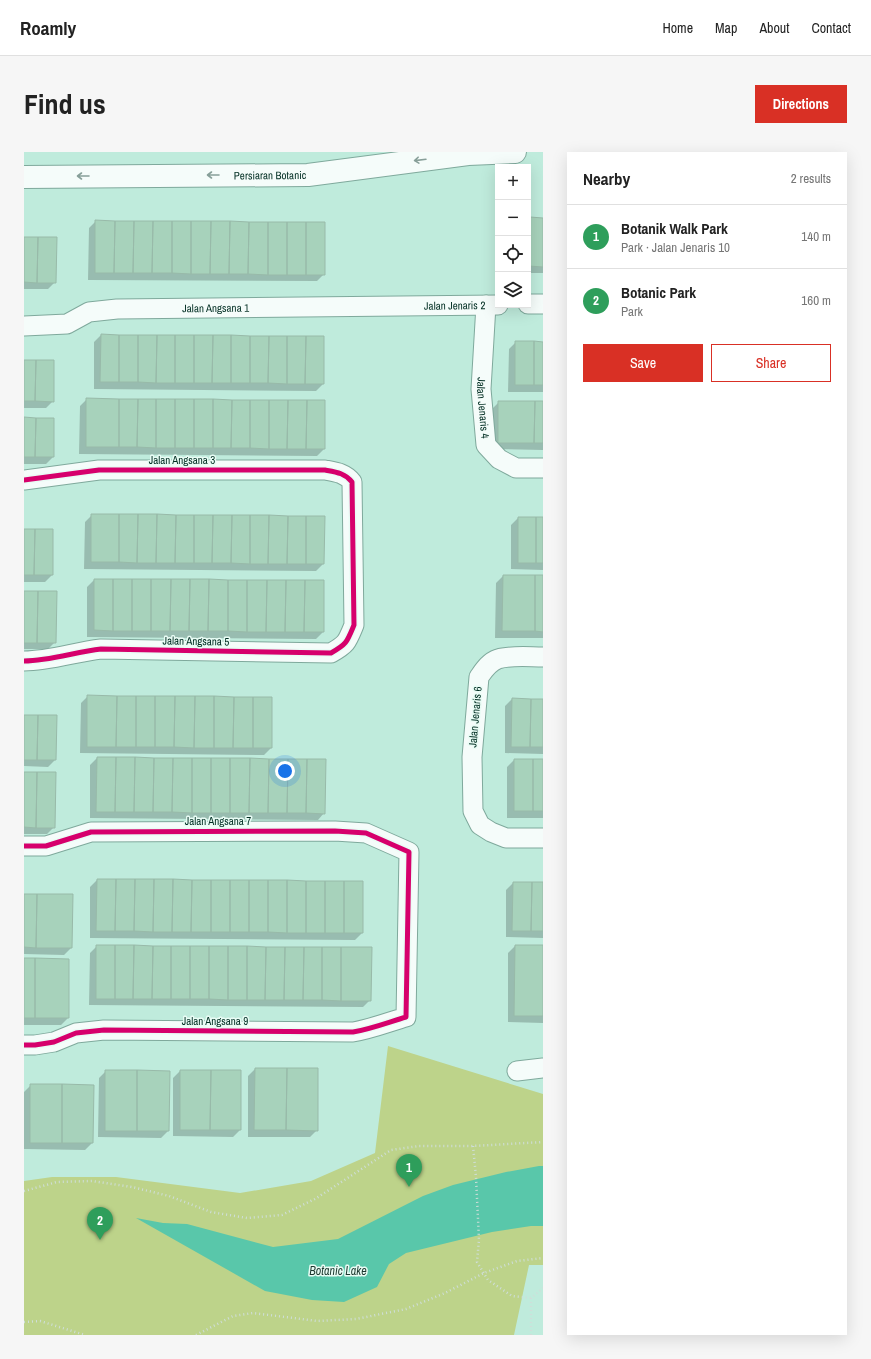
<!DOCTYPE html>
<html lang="en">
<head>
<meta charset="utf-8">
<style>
	body { margin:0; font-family:"Archivo Narrow",sans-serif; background:#f6f6f6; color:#222 }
	.controls { position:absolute; right:12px; top:12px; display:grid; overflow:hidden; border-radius:0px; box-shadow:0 4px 16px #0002 }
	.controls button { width:36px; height:36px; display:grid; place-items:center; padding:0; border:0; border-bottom:1px solid #e0e0e0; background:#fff; color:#222; font:20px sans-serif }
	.you { position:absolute; left:261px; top:619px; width:14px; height:14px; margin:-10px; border:3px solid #fff; border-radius:50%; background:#1a73e8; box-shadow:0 0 0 6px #1a73e833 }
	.badge { display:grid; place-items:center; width:26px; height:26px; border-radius:50%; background:#d93025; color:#fff; font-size:13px; font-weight:700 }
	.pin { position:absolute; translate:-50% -33px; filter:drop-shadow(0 1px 2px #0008) }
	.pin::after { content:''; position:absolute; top:21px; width:14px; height:12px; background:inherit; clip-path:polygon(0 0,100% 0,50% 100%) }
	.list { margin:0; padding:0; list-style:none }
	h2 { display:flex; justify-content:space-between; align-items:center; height:52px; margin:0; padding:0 16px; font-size:17px }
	h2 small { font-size:13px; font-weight:400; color:#767676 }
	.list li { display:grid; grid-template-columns:26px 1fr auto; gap:12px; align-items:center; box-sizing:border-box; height:64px; padding:0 16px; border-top:1px solid #e0e0e0 }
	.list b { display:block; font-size:15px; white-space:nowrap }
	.list p { margin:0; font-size:13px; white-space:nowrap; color:#767676 }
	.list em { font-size:13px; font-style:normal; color:#767676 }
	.actions { display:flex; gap:8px; padding:12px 16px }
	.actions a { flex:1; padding:9px 0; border:1px solid #d93025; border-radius:0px; text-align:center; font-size:14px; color:#d93025 }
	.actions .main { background:#d93025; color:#fff }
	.icon { flex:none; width:22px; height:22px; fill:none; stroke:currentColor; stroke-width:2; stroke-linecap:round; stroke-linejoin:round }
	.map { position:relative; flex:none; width:519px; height:1183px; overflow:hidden; border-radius:0px }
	header { display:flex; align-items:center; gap:24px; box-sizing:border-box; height:56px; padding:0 20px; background:#fff; border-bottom:1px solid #e0e0e0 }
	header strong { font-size:19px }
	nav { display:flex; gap:22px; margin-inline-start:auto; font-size:14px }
	.intro { display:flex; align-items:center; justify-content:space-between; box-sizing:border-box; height:96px; padding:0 24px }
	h1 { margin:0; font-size:28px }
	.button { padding:10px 18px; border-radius:0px; background:#d93025; color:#fff; font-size:14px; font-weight:700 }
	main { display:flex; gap:24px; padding:0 24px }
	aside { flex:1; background:#fff; border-radius:0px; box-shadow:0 4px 16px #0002 }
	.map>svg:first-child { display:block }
	.green { fill:#bdd38a }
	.water { fill:#59c7aa }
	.shadow { fill:#0003 }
	.building { fill:#a7d2bb; stroke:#98baa9 }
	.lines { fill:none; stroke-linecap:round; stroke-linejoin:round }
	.minor-casing { stroke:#7fa99c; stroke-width:21 }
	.secondary-casing { stroke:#7fa99c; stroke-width:24 }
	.path { stroke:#cfded9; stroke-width:2.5; stroke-dasharray:1 3; stroke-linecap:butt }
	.minor { stroke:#f5fcfa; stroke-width:19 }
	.secondary { stroke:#f5fcfa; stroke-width:22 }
	.cycleway-casing { stroke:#e9fcf5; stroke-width:8 }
	.cycleway { stroke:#d6006c; stroke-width:5 }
	.oneway { stroke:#879f99 }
	.labels { text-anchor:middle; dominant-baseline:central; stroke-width:3; stroke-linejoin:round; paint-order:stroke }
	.street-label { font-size:11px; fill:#002e22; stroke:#e9fcf5 }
	.water-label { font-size:12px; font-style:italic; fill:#1c382f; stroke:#e9fcf5 }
</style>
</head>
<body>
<header>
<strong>Roamly</strong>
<nav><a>Home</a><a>Map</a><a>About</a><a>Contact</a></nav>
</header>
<div class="intro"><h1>Find us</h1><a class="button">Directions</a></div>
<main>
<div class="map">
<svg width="519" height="1183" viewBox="0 0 519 1183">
	<rect width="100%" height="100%" fill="#bfebdc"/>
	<!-- green -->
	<path class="green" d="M364,894L519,942V1113H505L490,1183H0V1029L28,1025H92L216,1041L287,1029L351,1001Z"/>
	<!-- water -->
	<path class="water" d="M515,1014H519V1074H507L468,1080L382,1101L365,1112L353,1135L320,1150L288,1148L241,1139L112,1066L139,1071L163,1072L249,1095L314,1087L399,1044L429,1033L482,1020Z"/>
	<!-- shadow -->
	<path class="shadow" d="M504,66L519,67V121H504Z
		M72,69L300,122L293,129L64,128L65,76Z
		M0,86L31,130L24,137H0Z
		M77,183L299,232L292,239L70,237V190Z
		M492,190L519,191V240H484L485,197Z
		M0,209L29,249L22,256H0Z
		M63,247L300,297L293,304L55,302L56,254Z
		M475,250H519V298L467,297L468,257Z
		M0,266L29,305L22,312H0Z
		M68,363L299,412L292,419L60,417L61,370Z
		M494,366H519V418L487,417V373Z
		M0,378L28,423L21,430H0Z
		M479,424L519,425V486H471L472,431Z
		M70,428L299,480L292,487L63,485V435Z
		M0,440L31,490L24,497H0Z
		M64,544L247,546V596L240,603L56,601L57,551Z
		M488,547L519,548V602L481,601V554Z
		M0,563L31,608L24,615L0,614Z
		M73,606L300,661L294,668L66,666V613Z
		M490,608H519V666H483V615Z
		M0,621L30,675L23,682H0Z
		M73,728L338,730V781L331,788L66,786V735Z
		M489,731H519V786L482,785V738Z
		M0,743L47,796L40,803L0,802Z
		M73,794L346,848L339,855L65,853L66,801Z
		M491,794H519V871L484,870V801Z
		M0,807L44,866L37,873H0Z
		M231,917L293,978L286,985H224V924Z
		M82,919L144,979L137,986L74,985L75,926Z
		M156,919L216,978L209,985L149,984V926Z
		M7,933L68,991L61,998L0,997V940Z"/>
	<!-- building -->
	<path class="building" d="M504,65H506L505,114H504Z
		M506,65L519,66V115L505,114Z
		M71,68L91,69L90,121H71Z
		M91,69H110L109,121H90Z
		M110,69H129L128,121H109Z
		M129,69H148V121H128Z
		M148,69H167V122L148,121Z
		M167,69H187L186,122H167Z
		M187,69H206L205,122H186Z
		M206,69L225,70L224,122H205Z
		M225,70H244V123L224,122Z
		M244,70H263V123H244Z
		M263,70H282V123H263Z
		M282,70H301V123H282Z
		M0,85H14L13,131L0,130Z
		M14,85H33L32,131H13Z
		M77,182L95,183V230H76Z
		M95,183H114V230H95Z
		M114,183H133L132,231L114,230Z
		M133,183H151V231H132Z
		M151,183H170V231H151Z
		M170,183H189L188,231H170Z
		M189,183H207V231H188Z
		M207,183L226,184V231H207Z
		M226,184H245L244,231H226Z
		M245,184H263V232L244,231Z
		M263,184H282L281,232H263Z
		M282,184H300V232H281Z
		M491,189H510V233H491Z
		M510,189L519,190V233H510Z
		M0,208H12L11,249H0Z
		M12,208H30V250L11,249Z
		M62,246L95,247V295H62Z
		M95,247H114L113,295H95Z
		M114,247H132V296L113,295Z
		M132,247H151V296H132Z
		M151,247H170V296H151Z
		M170,247H189V296H170Z
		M189,247L208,248L207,296H189Z
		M208,248H226V296H207Z
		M226,248H245V297L226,296Z
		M245,248H264L263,297H245Z
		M264,248H283L282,297H263Z
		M283,248H301V297H282Z
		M474,249H511L510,291H474Z
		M511,249H519V291H510Z
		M0,265L12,266L11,305H0Z
		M12,266H30V305H11Z
		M67,362H95V410H67Z
		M95,362H114L113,411L95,410Z
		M114,362H133L132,411H113Z
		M133,362L152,363L151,411H132Z
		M152,363H170V411H151Z
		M170,363H189L188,411H170Z
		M189,363H208L207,411H188Z
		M208,363H226V412L207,411Z
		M226,363H245L244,412H226Z
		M245,363L264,364L263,412H244Z
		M264,364H282V412H263Z
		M282,364H301L300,412H282Z
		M494,365H512V411H494Z
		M512,365H519V411H512Z
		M0,377H11L10,423H0Z
		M11,377H29V423H10Z
		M479,423H511V479H478Z
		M511,423H519V480L511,479Z
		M70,427H89V479L70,478Z
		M89,427H108V479H89Z
		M108,427H127V479H108Z
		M127,427H147L146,479H127Z
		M147,427H166L165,479H146Z
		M166,427H185L184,479H165Z
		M185,427L204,428V479H184Z
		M204,428H223V480L204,479Z
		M223,428H243L242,480H223Z
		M243,428H262L261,480H242Z
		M262,428H281L280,480H261Z
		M281,428H300V480H280Z
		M0,439H14L13,491H0Z
		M14,439H33L32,491H13Z
		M63,543L93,544L92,595H63Z
		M93,544H112V595H92Z
		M112,544H131V595H112Z
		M131,544H151L150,595H131Z
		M151,544H171L170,596L150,595Z
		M171,544H190V596H170Z
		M190,544L210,545L209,596H190Z
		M210,545H229V596H209Z
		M229,545H248V596H229Z
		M488,546L507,547L506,595H487Z
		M507,547H519V595H506Z
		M0,563H14L13,608H0Z
		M14,563H33L32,608H13Z
		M73,605H92L91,660H72Z
		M92,605H111L110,660H91Z
		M111,605L130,606L129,660H110Z
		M130,606H149L148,660H129Z
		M149,606H168V661L148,660Z
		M168,606H187V661H168Z
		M187,606H206V661H187Z
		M206,606H226L225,661H206Z
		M226,606L245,607L244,661H225Z
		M245,607H264L263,661H244Z
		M264,607H283L282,661H263Z
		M283,607H302L301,662L282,661Z
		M490,607H509V659H490Z
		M509,607H519V659H509Z
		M0,620H13L12,676L0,675Z
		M13,620H32L31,676H12Z
		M73,727H92L91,779H72Z
		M92,727H111L110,779H91Z
		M111,727H130L129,780L110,779Z
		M130,727H149L148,780H129Z
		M149,727L168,728L167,780H148Z
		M168,728H187V780H167Z
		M187,728H206V780H187Z
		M206,728H225V780H206Z
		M225,728H244V780H225Z
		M244,728H263V781L244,780Z
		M263,728L282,729V781H263Z
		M282,729H301V781H282Z
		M301,729H320V781H301Z
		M320,729H339V781H320Z
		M489,730H508L507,779H488Z
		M508,730H519V779H507Z
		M0,742H13L12,796L0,795Z
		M13,742H49L48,796H12Z
		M72,793H91V847H72Z
		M91,793H110L109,847H91Z
		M110,793L129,794L128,847H109Z
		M491,793H519V864H490Z
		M129,794H147V847H128Z
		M147,794H166V847H147Z
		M166,794H185V847H166Z
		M185,794H204V848L185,847Z
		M204,794H223V848H204Z
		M223,794L242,795L241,848H223Z
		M242,795H261L260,848H241Z
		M261,795H280L279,848H260Z
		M280,795H298V848H279Z
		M298,795H317V849L298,848Z
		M317,795H348L347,849H317Z
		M0,806H11V866H0Z
		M11,806L45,807V866H11Z
		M231,916H263L262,978H230Z
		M263,916H294V979L262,978Z
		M81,918H113V979H81Z
		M113,918L146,919L145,979H113Z
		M156,918H187L186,978H156Z
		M187,918H217V978H186Z
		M6,932H38V991H6Z
		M38,932L70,933L69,991H38Z"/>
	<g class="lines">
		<defs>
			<g id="minor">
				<path d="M504,152H519"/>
				<path id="s1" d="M462,153L457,237L462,293L475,307L492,316H519"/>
				<path id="s2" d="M0,174L43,172L65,160L93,157L474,153"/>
				<path d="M0,328L75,318H301C312,320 321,321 328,330L330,473C323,490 323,492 307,501L77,497C51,500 26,509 0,509"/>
				<path d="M519,505C505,505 487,503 474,507C465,510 460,518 455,525L448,605L449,659L456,673L467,680L482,686H519"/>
				<path d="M0,694H22L67,680L311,679L342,681L385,700L382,865C365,870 347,877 329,880L80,878L52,881L30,890L11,893H0"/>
				<path d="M493,919L519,916"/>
			</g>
			<g id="secondary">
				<path id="s3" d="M0,25L284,23L444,2L491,0"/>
			</g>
		</defs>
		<!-- minor casing -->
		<use href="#minor" class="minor-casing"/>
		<!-- secondary casing -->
		<use href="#secondary" class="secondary-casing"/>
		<!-- path -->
		<path class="path" d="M449,994L452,1025L455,1088L453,1110L464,1128L488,1144L507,1146
			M0,1039L33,1030L68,1029L108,1035L145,1044L187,1060L223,1066L258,1063L291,1047L367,998L395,994H449L519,990
			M0,1170L16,1169L61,1183
			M172,1183L209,1164L229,1161L293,1169L332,1167L382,1157L421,1141L460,1121L493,1109L519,1106
			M507,1183V1146L519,1136"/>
		<!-- minor -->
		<use href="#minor" class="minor"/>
		<!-- secondary -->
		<use href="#secondary" class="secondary"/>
		<defs>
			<path id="cycleway" d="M0,328L75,318H301C312,320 321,321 328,330L330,473C323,490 323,492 307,501L77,497C51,500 26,509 0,509
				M0,694H22L67,680L311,679L342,681L385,700L382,865C365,870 347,877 329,880L80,878L52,881L30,890L11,893H0"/>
		</defs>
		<!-- cycleway casing -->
		<use href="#cycleway" class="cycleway-casing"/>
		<!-- cycleway -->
		<use href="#cycleway" class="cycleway"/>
	</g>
	<!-- one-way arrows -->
	<defs><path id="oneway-shaft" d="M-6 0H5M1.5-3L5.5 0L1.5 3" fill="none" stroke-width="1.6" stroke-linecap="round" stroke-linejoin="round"/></defs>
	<g class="oneway">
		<use href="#oneway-shaft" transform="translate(396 8) rotate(173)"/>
		<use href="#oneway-shaft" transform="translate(189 23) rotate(180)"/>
		<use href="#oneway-shaft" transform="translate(59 24) rotate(180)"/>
	</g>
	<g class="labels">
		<!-- street labels -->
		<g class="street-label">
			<text stroke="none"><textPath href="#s3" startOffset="246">Persiaran Botanic</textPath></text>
			<text stroke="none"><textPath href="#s2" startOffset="434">Jalan Jenaris 2</textPath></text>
			<text stroke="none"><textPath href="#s2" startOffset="195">Jalan Angsana 1</textPath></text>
			<text stroke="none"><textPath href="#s1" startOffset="103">Jalan Jenaris 4</textPath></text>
			<text x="158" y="308">Jalan Angsana 3</text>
			<text transform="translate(172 489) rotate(1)">Jalan Angsana 5</text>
			<text transform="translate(451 565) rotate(-85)">Jalan Jenaris 6</text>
			<text x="194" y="669">Jalan Angsana 7</text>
			<text x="191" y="869">Jalan Angsana 9</text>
		</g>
		<!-- water labels -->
		<g class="water-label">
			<text x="314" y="1119">Botanic Lake</text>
		</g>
	</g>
</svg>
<div class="controls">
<button>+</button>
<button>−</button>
<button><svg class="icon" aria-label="locate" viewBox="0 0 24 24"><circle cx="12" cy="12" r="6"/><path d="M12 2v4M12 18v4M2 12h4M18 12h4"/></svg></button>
<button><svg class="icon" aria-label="layers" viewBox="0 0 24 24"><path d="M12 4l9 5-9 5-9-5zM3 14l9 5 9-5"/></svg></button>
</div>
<div class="you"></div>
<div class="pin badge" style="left:385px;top:1035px;background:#2e9e5b">1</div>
<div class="pin badge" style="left:76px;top:1088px;background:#2e9e5b">2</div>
</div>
<aside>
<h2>Nearby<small>2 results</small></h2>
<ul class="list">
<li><span class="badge" style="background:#2e9e5b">1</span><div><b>Botanik Walk Park</b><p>Park · Jalan Jenaris 10</p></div><em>140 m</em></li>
<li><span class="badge" style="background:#2e9e5b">2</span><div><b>Botanic Park</b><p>Park</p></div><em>160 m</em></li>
</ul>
<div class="actions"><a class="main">Save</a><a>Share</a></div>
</aside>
</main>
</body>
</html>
